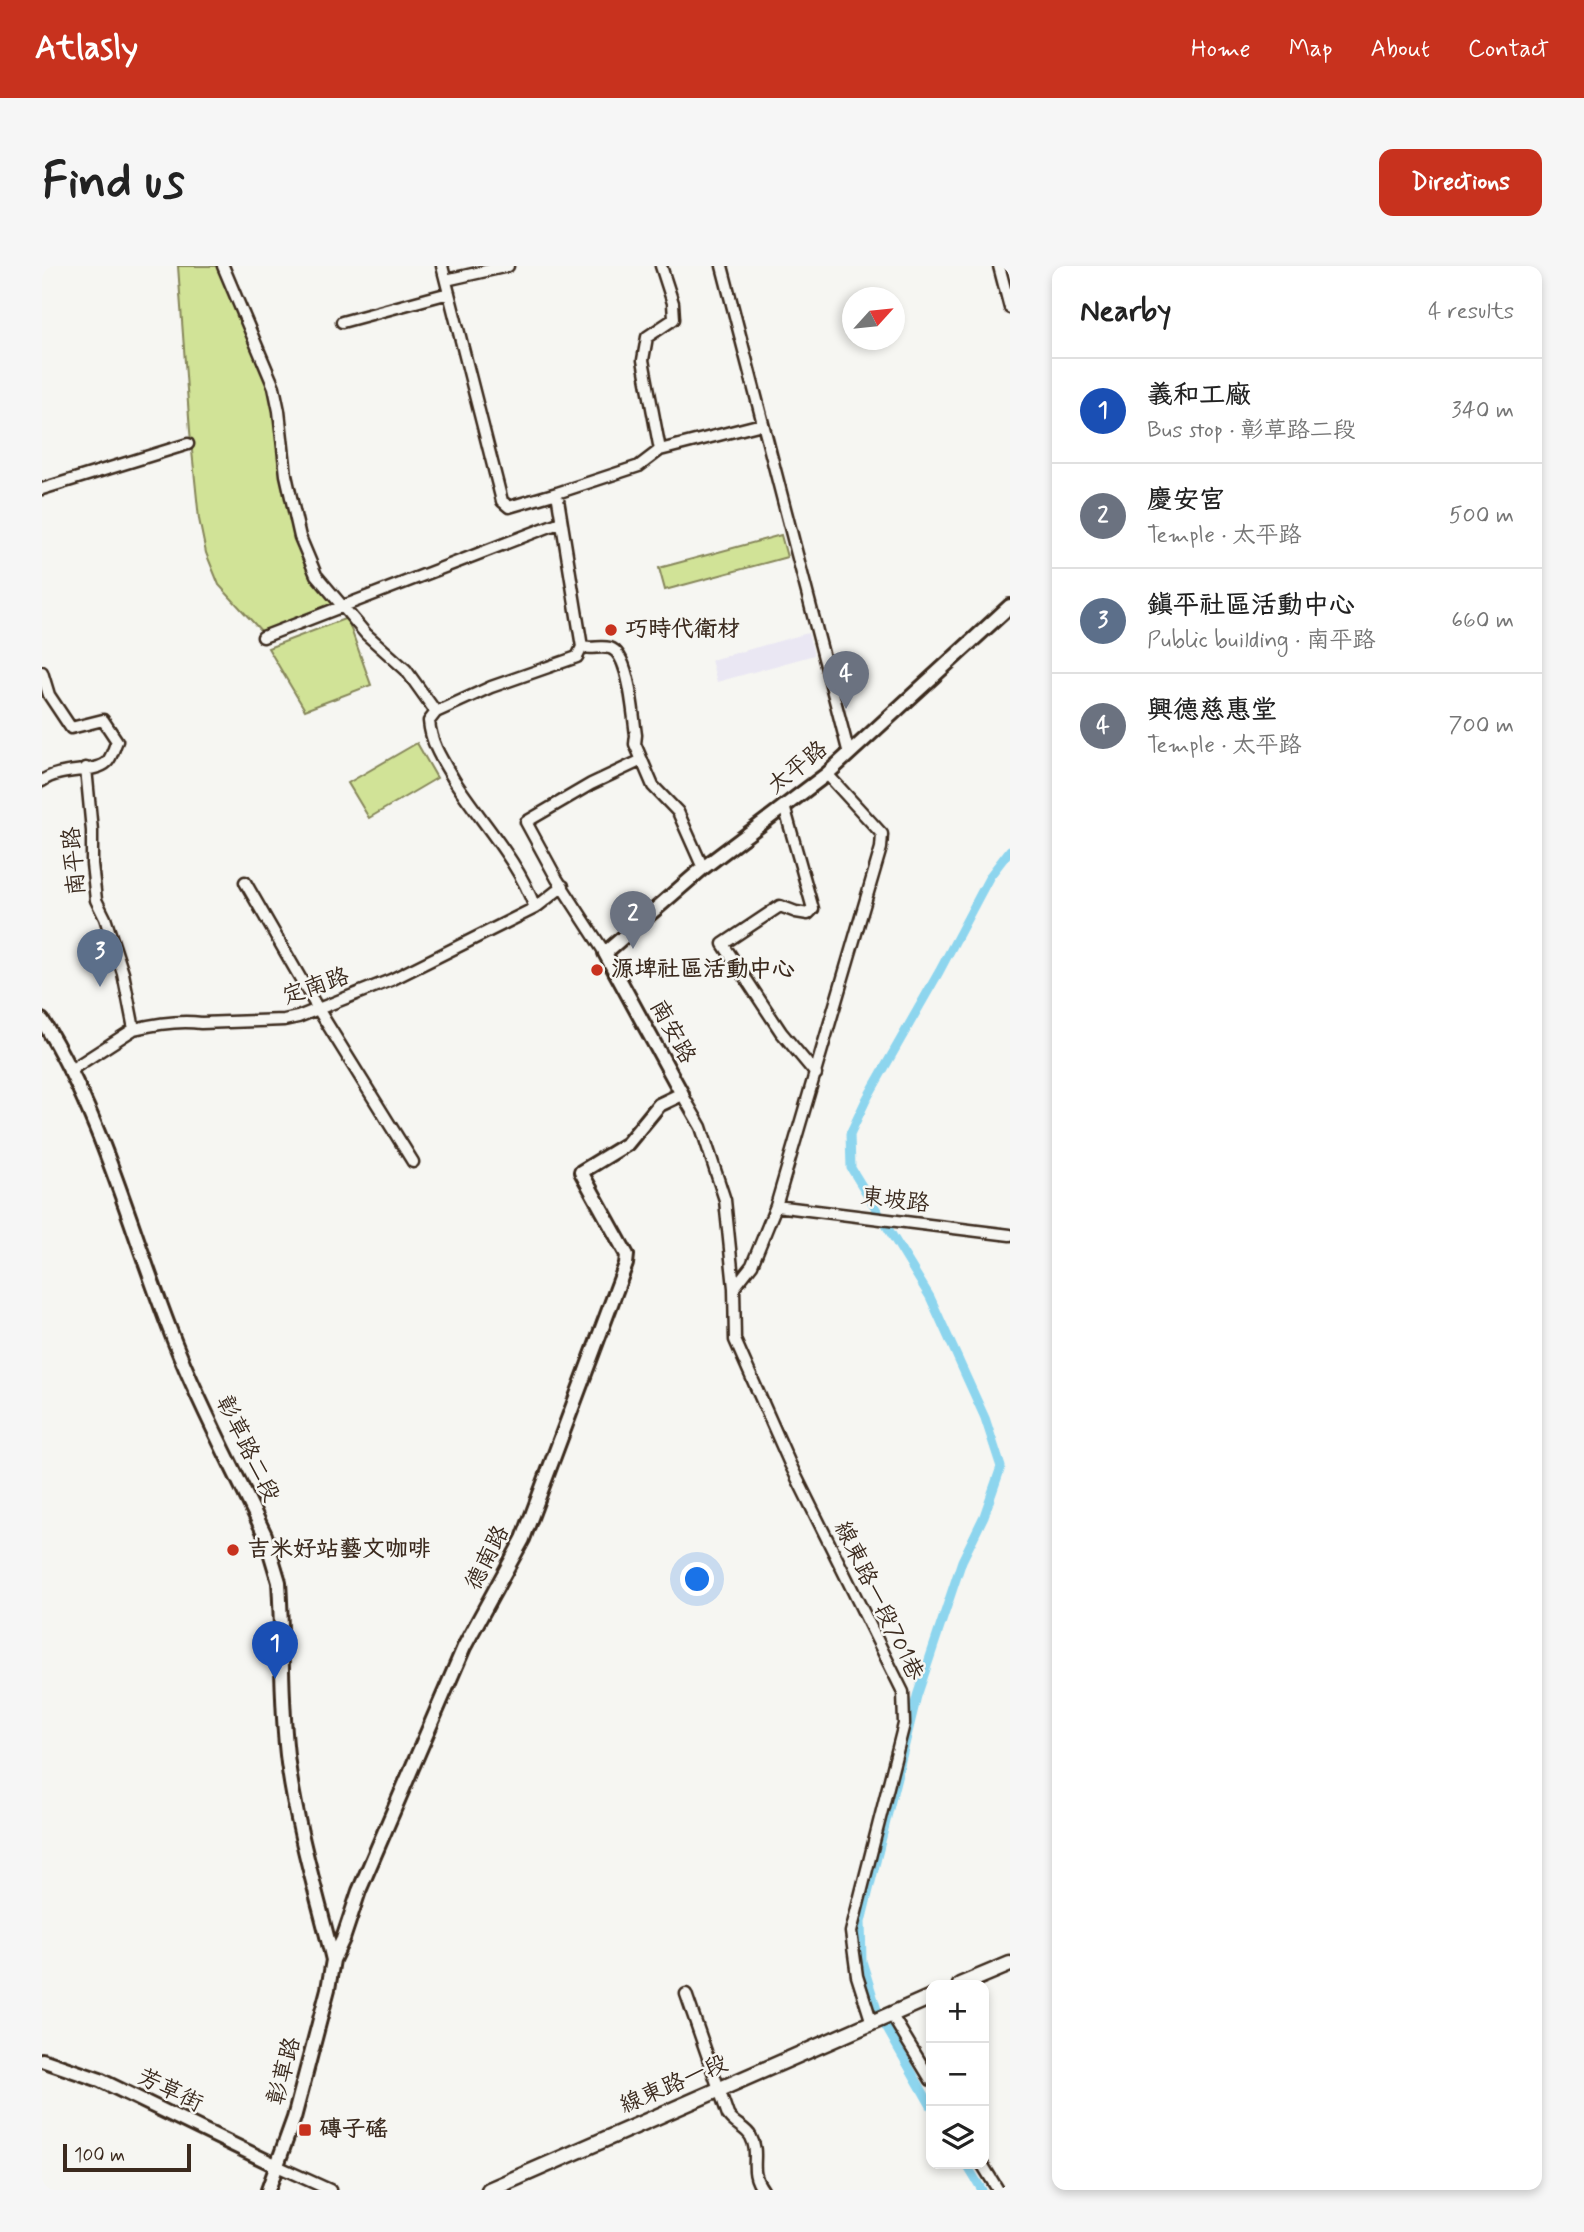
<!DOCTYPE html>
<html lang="en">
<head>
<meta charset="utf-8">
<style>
	body { margin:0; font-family:Mynerve,"LXGW WenKai TC",sans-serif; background:#f6f6f6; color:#222 }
	.controls { position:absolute; right:21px; bottom:21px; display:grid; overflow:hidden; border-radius:14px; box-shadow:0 4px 10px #0003 }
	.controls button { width:63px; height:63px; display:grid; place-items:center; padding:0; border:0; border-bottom:2px solid #e0e0e0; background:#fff; color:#222; font:35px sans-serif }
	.compass { position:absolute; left:800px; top:21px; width:63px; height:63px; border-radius:50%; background:#fff; box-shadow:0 4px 10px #0003; rotate:63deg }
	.scale { position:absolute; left:21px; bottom:18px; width:128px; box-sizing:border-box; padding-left:7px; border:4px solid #3b2a1e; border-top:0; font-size:19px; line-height:24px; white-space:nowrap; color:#3b2a1e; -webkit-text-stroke:5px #f6f6f2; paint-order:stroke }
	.you { position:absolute; left:656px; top:1314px; width:24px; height:24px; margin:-18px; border:5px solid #fff; border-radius:50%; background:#1a73e8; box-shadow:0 0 0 10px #1a73e833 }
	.badge { display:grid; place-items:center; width:46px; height:46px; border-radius:50%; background:#c8321e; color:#fff; font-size:23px; font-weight:700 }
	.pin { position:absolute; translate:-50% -58px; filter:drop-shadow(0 2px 4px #0008) }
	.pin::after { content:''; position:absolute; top:37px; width:24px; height:21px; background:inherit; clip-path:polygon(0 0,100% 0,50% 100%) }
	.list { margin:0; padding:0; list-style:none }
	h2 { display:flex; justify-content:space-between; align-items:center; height:91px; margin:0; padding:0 28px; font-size:30px }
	h2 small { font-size:23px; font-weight:400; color:#767676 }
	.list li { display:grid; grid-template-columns:46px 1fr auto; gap:21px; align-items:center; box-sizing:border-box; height:105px; padding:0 28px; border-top:2px solid #e0e0e0 }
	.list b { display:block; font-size:26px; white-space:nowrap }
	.list p { margin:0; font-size:23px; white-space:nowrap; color:#767676 }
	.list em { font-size:23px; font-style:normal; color:#767676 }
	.icon { flex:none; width:38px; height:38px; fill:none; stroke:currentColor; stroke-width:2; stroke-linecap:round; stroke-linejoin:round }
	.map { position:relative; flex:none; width:968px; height:1924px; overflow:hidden; border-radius:14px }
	header { display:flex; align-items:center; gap:42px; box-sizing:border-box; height:98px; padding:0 35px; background:#c8321e; color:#fff }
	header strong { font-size:33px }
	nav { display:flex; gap:38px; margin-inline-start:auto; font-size:24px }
	.intro { display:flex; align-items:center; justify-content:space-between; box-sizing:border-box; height:168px; padding:0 42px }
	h1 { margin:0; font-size:49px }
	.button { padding:18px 32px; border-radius:14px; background:#c8321e; color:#fff; font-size:24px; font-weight:700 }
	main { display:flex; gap:42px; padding:0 42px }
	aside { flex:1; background:#fff; border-radius:14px; box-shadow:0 4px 10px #0003 }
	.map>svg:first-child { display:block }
	.built { fill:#eae7f3 }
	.green { fill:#d1e397; stroke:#86865a; stroke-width:2 }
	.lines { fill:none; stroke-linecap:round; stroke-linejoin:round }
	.stream { stroke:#6c919b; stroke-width:2.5 }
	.canal { stroke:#8dd5ee; stroke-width:9 }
	.minor-casing { stroke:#3b2a1e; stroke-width:15 }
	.tertiary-casing { stroke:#3b2a1e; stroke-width:18 }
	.secondary-casing { stroke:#3b2a1e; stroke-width:19 }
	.minor { stroke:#f6f6f2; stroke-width:10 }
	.tertiary { stroke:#f6f6f2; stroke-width:12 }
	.secondary { stroke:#f6f6f2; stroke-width:14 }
	.poi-dot { fill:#c8321e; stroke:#f6f6f2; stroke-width:2.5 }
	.labels { text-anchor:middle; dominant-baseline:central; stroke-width:5; stroke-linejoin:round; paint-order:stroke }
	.poi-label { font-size:23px; font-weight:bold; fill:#3b2a1e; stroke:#f6f6f2; text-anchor:start }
	.street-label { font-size:23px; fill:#3b2a1e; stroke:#f6f6f2 }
</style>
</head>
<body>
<header>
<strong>Atlasly</strong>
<nav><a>Home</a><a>Map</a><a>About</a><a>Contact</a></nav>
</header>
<div class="intro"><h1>Find us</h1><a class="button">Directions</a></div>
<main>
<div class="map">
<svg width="968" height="1924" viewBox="0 0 968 1924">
	<rect width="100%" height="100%" fill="#f6f6f2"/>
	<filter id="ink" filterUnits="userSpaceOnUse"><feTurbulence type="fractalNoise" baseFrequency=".0143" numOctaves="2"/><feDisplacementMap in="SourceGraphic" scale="14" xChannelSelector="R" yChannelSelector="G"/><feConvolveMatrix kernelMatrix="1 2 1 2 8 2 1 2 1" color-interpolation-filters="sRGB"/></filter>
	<g filter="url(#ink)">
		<!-- built -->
		<path class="built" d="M766,367L772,389L675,416L669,394Z"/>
		<!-- green -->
		<path class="green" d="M136,0H183L230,104L241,148L248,218L269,297L299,340L220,366L177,319L164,287L157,253L148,165Z
			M739,269L745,291L623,324L617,302Z
			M305,352L329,419L263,444L226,382Z
			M375,477L395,512L327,552L306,517Z"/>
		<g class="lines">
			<!-- stream -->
			<path class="stream" d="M408,1399L413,1386"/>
			<!-- canal -->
			<path class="canal" d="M889,1840L836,1747L820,1695L819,1656L875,1430L920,1295L942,1250L959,1201L943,1152L888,1031L809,902L808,868L824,834L897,706L948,610L968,584
				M924,1898L940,1924"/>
			<defs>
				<path id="minor" d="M181,0L232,121L237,145L244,209L258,271L274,309L324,368L364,404L394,446
					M400,0L460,235L467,241L515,227
					M680,0L807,488
					M957,0L968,42
					M404,14L466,0
					M300,56L407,27
					M618,184L601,94L605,71L632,53L631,37L619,0
					M0,223L146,178
					M221,371L519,256
					M0,406L7,429L29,462L61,454L75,475C72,481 70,491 65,496C53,508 18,501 0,515
					M44,502L50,565V598L54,634L63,652L81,707L92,763
					M742,540L771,643L766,648L754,646L738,640L681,678L739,766L774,808
					M661,602L636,546L611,520L593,478L594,469C591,450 588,388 568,382C559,380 550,383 540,381L515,227L597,200L618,184L720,158
					M203,616L276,743L371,896
					M493,642C476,594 439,556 412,514C400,494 389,478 387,455L394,446L449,421L535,391L540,381
					M563,687L515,613L484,556L549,518L600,494
					M27,805L92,763C113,758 138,754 159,757L242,754L256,751L349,714L493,642L521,620
					M640,828L659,861L683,934L692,1022L693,1074L748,1198L861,1426L862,1458L809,1666L815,1710L830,1757
					M734,940L968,969
					M692,1022L710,999L734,940L839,582L840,568L785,508
					M644,1728L686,1849C692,1859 704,1861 709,1871C719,1890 705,1904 721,1924
					M849,1748L889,1814
					M940,1898L956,1924
					M235,1900L288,1924"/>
				<path id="tertiary" d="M0,754C62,853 90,970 133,1077C159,1143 193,1205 223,1269L237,1316C241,1376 238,1437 246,1497C255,1563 275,1629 291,1694
					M0,1794L58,1814L235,1900
					M226,1924L252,1852L286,1723L291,1694L301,1673L317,1625L422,1381L481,1273L584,998L585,989L539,906L585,878L617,839L640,828L563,687L661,602L785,508L968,340"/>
				<path id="secondary" d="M918,1719L968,1698
					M447,1924L889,1731"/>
			</defs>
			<!-- minor casing -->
			<use href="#minor" class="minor-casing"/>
			<!-- tertiary casing -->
			<use href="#tertiary" class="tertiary-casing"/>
			<!-- secondary casing -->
			<use href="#secondary" class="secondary-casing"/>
			<!-- minor -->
			<use href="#minor" class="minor"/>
			<!-- tertiary -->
			<use href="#tertiary" class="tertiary"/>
			<!-- secondary -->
			<use href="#secondary" class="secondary"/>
		</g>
	</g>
	<!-- markers -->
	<g class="poi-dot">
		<circle cx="569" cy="364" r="7"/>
		<circle cx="555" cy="704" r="7"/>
		<circle cx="191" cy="1284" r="7"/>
		<rect x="256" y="1857" width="14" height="14" rx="3.5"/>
	</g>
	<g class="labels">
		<!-- poi labels -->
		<g class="poi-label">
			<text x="583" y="364">巧時代衛材</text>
			<text x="569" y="704">源埤社區活動中心</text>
			<text x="205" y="1284">吉米好站藝文咖啡</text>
			<text x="277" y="1864">磚子磘</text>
		</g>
		<!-- street labels -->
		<g class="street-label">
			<text transform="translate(756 502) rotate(-39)">太平路</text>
			<text transform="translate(33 595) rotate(-95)">南平路</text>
			<text transform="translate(274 721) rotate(-19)">定南路</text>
			<text transform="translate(630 766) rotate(61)">南安路</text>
			<text transform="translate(853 935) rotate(7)">東坡路</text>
			<text transform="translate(205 1183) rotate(64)">彰草路二段</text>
			<text transform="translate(446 1292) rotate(-63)">德南路</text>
			<text transform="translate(836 1335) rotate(64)">線東路一段701巷</text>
			<text transform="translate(243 1805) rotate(-75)">彰草路</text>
			<text transform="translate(632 1819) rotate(-23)">線東路一段</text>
			<text transform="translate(128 1825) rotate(26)">芳草街</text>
		</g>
	</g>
</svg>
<div class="controls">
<button>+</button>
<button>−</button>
<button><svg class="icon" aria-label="layers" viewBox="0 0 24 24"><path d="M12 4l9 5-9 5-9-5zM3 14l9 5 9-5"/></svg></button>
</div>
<svg class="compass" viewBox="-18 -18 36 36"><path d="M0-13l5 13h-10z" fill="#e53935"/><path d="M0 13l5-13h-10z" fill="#767676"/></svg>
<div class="scale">100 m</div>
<div class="you"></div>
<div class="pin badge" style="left:233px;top:1413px;background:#1a4fb4">1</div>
<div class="pin badge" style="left:591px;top:683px;background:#6b7280">2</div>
<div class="pin badge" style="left:58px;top:721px;background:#5c6f8a">3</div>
<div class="pin badge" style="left:804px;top:443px;background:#6b7280">4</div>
</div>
<aside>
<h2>Nearby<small>4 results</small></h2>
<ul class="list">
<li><span class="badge" style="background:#1a4fb4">1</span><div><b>義和工廠</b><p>Bus stop · 彰草路二段</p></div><em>340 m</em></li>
<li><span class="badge" style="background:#6b7280">2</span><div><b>慶安宮</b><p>Temple · 太平路</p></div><em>500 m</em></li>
<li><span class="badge" style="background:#5c6f8a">3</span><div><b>鎮平社區活動中心</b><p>Public building · 南平路</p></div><em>660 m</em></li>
<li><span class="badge" style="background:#6b7280">4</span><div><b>興德慈惠堂</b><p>Temple · 太平路</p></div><em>700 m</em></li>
</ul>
</aside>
</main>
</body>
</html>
